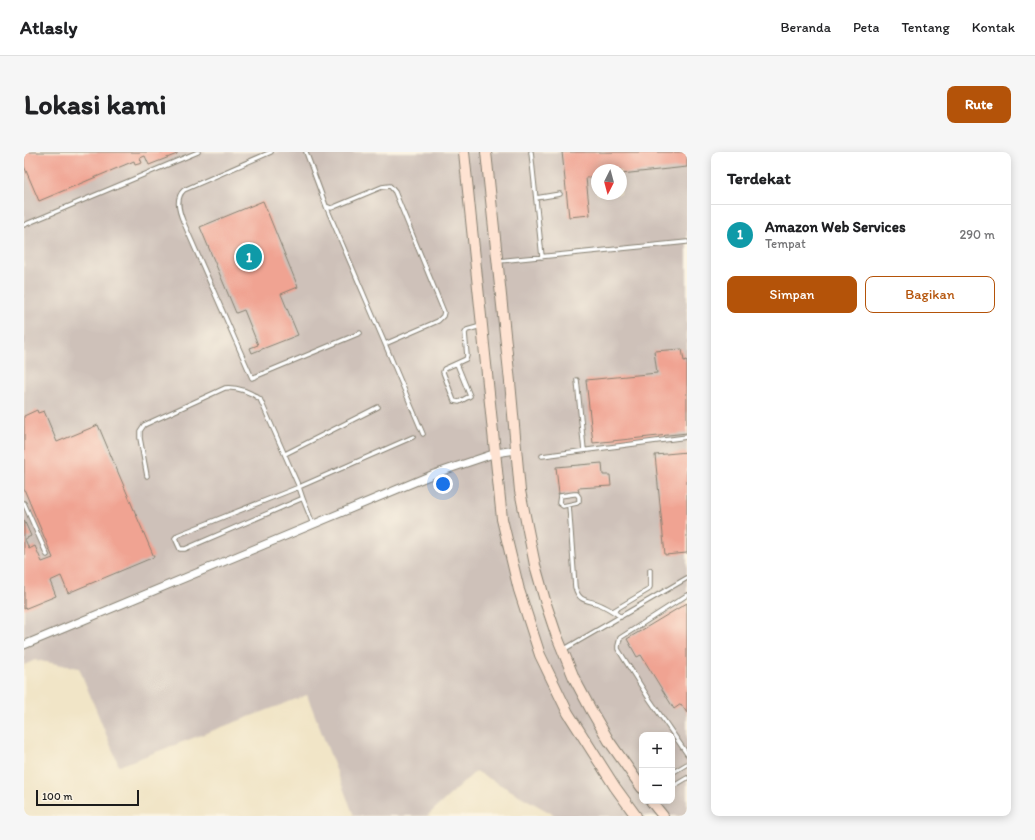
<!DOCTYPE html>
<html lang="id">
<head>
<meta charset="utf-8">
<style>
	body { margin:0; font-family:Itim,sans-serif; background:#f6f6f6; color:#202124 }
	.controls { position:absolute; right:12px; bottom:12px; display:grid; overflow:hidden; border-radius:8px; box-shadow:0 2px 10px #0003 }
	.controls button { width:36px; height:36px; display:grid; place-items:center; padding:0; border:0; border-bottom:1px solid #e0e0e0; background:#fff; color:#202124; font:20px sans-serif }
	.compass { position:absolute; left:567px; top:12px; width:36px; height:36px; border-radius:50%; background:#fff; box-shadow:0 2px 10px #0003; rotate:186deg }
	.scale { position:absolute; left:12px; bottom:10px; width:103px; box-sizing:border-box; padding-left:4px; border:2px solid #1c1c1c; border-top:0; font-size:11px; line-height:14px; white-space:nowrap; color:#1c1c1c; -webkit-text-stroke:3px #fcf5e5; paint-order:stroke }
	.you { position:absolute; left:419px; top:332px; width:14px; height:14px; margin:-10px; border:3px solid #fff; border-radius:50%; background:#1a73e8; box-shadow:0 0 0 6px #1a73e833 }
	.badge { display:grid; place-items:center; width:26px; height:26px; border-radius:50%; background:#b45309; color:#fff; font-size:13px; font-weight:700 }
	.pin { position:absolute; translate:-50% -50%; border:2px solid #fff; box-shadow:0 1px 4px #0006 }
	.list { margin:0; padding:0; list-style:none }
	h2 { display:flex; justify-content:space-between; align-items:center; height:52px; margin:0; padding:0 16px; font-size:17px }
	h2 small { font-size:13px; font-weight:400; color:#757577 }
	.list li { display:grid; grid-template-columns:26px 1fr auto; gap:12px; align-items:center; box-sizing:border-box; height:60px; padding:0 16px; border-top:1px solid #e0e0e0 }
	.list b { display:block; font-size:15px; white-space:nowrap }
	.list p { margin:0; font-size:13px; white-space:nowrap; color:#757577 }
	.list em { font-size:13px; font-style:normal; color:#757577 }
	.actions { display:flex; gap:8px; padding:12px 16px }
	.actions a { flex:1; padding:9px 0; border:1px solid #b45309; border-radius:8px; text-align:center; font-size:14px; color:#b45309 }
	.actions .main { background:#b45309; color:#fff }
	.map { position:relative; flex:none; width:663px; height:664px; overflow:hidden; border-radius:8px }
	header { display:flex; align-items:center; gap:24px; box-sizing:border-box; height:56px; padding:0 20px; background:#fff; border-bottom:1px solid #e0e0e0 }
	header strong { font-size:19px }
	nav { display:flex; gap:22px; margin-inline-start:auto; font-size:14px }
	.intro { display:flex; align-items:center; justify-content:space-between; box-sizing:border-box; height:96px; padding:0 24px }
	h1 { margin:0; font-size:28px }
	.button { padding:10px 18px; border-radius:8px; background:#b45309; color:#fff; font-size:14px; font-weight:700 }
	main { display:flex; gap:24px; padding:0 24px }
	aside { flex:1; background:#fff; border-radius:8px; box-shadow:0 2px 10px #0003 }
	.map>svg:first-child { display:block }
	.industrial { fill:#cec1b9; fill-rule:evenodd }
	.building { fill:#f0a392 }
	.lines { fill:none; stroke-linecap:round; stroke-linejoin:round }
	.lane-casing { stroke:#868072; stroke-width:5.5 }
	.street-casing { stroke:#868072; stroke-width:9 }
	.secondary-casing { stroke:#868072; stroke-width:12 }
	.lane { stroke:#fff; stroke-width:3.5 }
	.street { stroke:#fff; stroke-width:7 }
	.secondary { stroke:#fee3d2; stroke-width:10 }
</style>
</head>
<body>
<header>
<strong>Atlasly</strong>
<nav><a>Beranda</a><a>Peta</a><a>Tentang</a><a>Kontak</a></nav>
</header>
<div class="intro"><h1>Lokasi kami</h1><a class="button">Rute</a></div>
<main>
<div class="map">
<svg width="663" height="664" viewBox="0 0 663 664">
	<rect width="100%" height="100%" fill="#fcf5e5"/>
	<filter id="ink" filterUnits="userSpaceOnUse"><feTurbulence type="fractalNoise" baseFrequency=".025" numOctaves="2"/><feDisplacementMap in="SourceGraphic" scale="8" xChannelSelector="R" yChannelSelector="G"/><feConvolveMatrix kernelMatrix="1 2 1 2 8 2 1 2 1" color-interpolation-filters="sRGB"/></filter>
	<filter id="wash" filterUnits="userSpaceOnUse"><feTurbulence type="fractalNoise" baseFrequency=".012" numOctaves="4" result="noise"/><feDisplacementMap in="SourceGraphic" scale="16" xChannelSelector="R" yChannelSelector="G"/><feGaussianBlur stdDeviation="0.9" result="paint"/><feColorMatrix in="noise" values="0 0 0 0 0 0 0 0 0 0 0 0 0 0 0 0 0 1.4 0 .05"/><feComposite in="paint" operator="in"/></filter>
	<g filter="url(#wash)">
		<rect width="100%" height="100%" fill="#f1e5c7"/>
		<!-- industrial -->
		<path class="industrial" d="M0,0H663V664H532L452,619L403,664H330L283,543L95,614L55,516L11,508L0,513ZM573,18H597V42H573ZM618,583H648V649H618Z"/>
		<g id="blocks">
			<!-- building -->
			<path class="building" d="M0,0H153V2L125,13L121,4L116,6L118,11L111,13L110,9L15,49L0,14Z
				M538,0H663V15L597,22V18H573V25L562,26L566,63L545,65Z
				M239,49L274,135L257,142L274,183L228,201L226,196L234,193L220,158L212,161L176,75Z
				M658,197L660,209L663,208V281L569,291L562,228L633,221L630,199Z
				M13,258L14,261L20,259L33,290L74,273L130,405L44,441L37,424L26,429L32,444L0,457V368L7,384L1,387L5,397L11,394L18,410L29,406L0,337V264Z
				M663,300V401L641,403L631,303Z
				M578,311L579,323H586L587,334L554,336L555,340L535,342L532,315Z
				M663,451V561L657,552L650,557L617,503L613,505L603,487Z"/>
		</g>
	</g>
	<g filter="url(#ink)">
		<use href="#blocks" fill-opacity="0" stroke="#868072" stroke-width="1"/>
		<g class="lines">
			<defs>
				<path id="lane" d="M247,0L160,38C151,46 155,59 159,69L228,226L336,181
					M282,0L302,54L307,56L310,55L358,35L366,34L371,40L420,160L419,164L414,169L361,192L399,282
					M507,0L518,105
					M512,46L536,42
					M302,54L361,192
					M0,73L174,0
					M475,109L663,90
					M433,212L446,244L435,250L430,249L419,220L420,217L442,207L443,204L441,181L443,178L457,174
					M553,228L560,298
					M261,302L354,255
					M518,304L663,285
					M123,324L116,286V279L120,273L201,236C214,235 226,240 236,247L275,335L279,347
					M550,342H553L555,345V349L553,351L539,354L535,351L536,344Z
					M0,351L23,403
					M545,353L551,435C555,449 561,448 572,451C581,454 590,460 597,465
					M289,372L279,347H277L161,397H156L151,386L154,383L275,335L389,285
					M663,443L596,486L594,494V497L624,545L663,602
					M589,459L624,438L626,435V418
					M539,498L663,426
					M648,621L663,612
					M648,635L663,626"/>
				<path id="street" d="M0,493L410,322L472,301L492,298"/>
				<path id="secondary" d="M440,0L478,367L495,438L516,503L544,561L591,635L612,664
					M462,0L486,230L496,339L511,413L522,452L532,482L550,526L567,558L585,589L618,636
					M627,649L639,664"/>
			</defs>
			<!-- lane casing -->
			<use href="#lane" class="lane-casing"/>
			<!-- street casing -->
			<use href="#street" class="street-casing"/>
			<!-- secondary casing -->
			<use href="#secondary" class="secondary-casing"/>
			<!-- lane -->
			<use href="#lane" class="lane"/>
			<!-- street -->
			<use href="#street" class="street"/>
			<!-- secondary -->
			<use href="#secondary" class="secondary"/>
		</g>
	</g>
</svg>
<div class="controls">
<button>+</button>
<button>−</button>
</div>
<svg class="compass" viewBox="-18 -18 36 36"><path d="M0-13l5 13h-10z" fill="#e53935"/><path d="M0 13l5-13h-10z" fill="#757577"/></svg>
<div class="scale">100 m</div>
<div class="you"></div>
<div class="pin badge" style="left:225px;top:105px;background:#0f9aa8">1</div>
</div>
<aside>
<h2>Terdekat<small></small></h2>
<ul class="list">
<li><span class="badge" style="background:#0f9aa8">1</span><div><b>Amazon Web Services</b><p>Tempat</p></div><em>290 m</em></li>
</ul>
<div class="actions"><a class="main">Simpan</a><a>Bagikan</a></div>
</aside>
</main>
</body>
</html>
